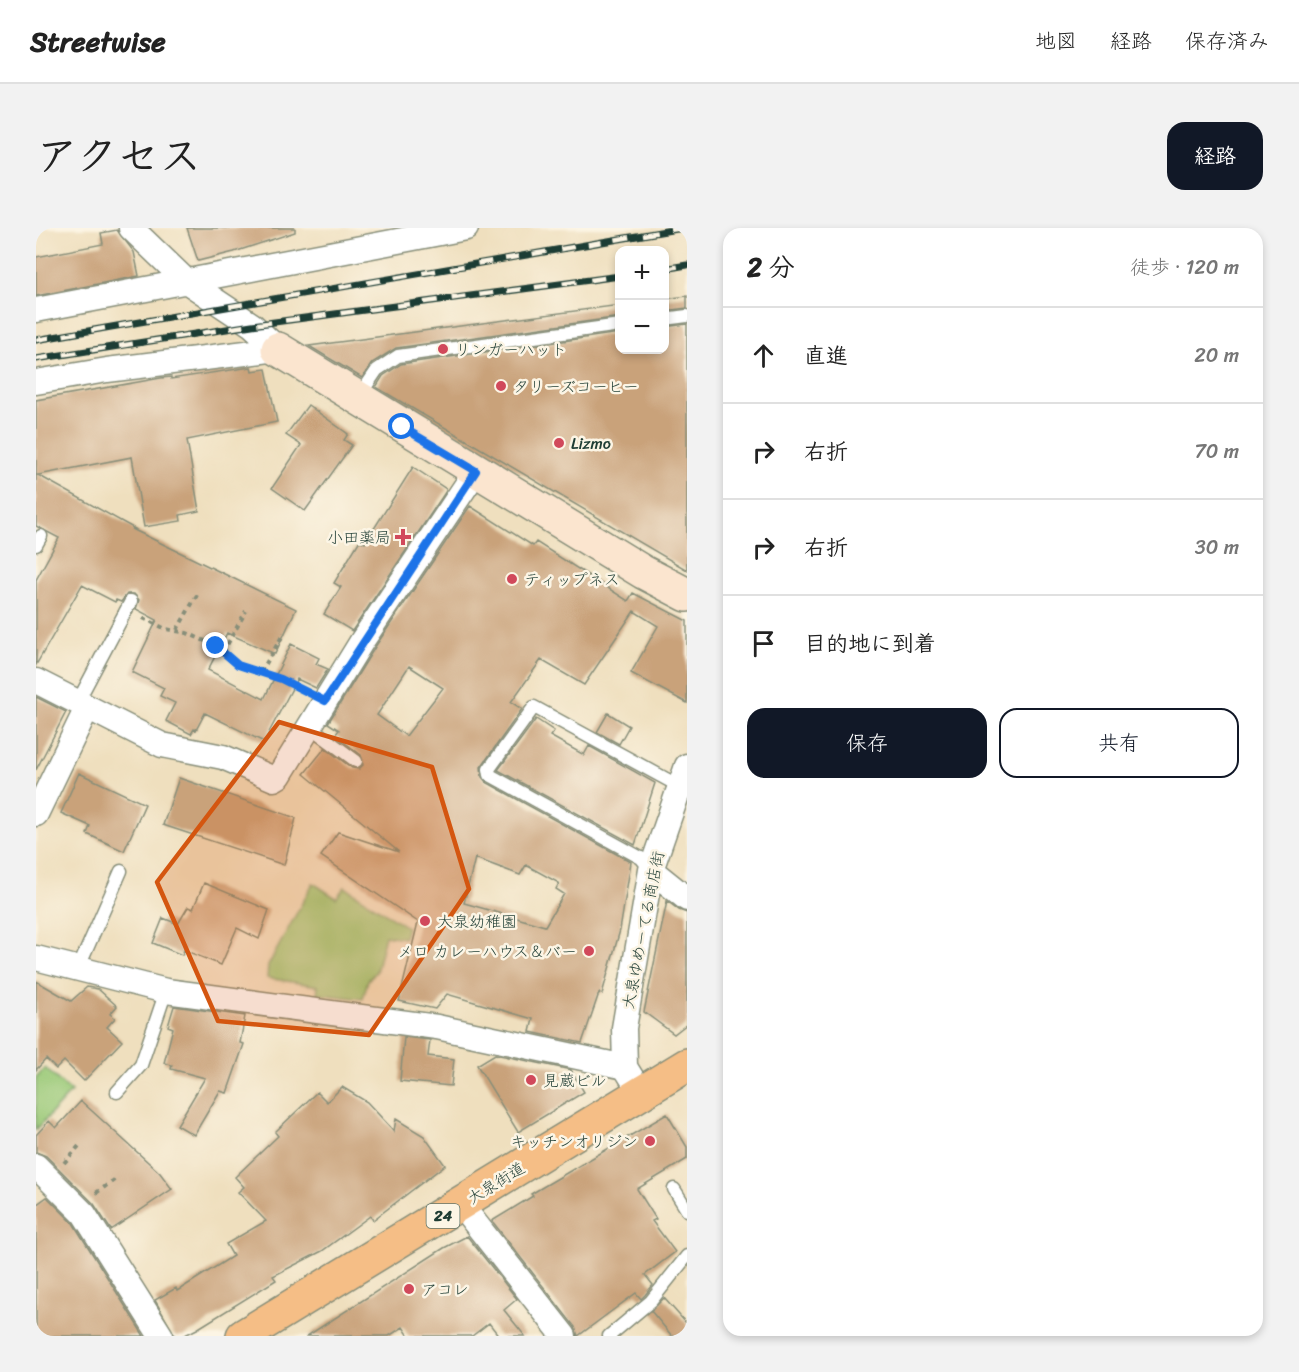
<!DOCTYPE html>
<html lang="ja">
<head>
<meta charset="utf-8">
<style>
	body { margin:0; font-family:Sriracha,"Klee One",sans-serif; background:#f2f2f2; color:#222 }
	.controls { position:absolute; right:18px; top:18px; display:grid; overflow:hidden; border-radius:12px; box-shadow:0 3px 9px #0003 }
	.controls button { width:54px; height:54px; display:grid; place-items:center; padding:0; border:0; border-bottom:2px solid #e0e0e0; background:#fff; color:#222; font:30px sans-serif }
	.stop { position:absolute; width:18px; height:18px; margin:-14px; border:4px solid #1a73e8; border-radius:50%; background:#fff }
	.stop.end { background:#1a73e8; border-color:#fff; box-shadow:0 2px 6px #0008 }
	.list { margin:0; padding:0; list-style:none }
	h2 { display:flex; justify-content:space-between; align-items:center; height:78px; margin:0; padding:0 24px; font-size:26px }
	h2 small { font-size:20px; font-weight:400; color:#767676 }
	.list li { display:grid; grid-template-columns:39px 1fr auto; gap:18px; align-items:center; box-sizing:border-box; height:96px; padding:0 24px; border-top:2px solid #e0e0e0 }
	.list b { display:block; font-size:22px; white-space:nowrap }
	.list em { font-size:20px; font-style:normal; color:#767676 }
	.actions { display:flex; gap:12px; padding:18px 24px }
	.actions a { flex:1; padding:14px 0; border:2px solid #111827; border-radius:18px; text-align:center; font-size:21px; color:#111827 }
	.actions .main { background:#111827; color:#fff }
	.icon { flex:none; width:33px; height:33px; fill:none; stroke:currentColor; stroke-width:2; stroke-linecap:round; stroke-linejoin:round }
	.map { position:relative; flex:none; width:651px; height:1108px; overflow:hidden; border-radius:18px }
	header { display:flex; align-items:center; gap:36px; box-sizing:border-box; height:84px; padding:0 30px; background:#fff; border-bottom:2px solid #e0e0e0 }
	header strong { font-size:28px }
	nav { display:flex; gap:33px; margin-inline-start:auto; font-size:21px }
	.intro { display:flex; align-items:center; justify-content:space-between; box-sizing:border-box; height:144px; padding:0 36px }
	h1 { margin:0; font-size:42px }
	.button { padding:15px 27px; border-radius:18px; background:#111827; color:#fff; font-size:21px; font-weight:700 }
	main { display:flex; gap:36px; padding:0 36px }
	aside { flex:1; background:#fff; border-radius:18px; box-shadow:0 3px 9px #0003 }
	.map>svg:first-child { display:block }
	.green { fill:#9ac977; stroke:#5c8356; stroke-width:1.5 }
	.building { fill:#c9a27a; fill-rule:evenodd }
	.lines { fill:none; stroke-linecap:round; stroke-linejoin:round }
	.lane-casing { stroke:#878e79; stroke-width:15 }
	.street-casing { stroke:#878e79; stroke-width:27 }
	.secondary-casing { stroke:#878e79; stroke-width:36 }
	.primary-casing { stroke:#878e79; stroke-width:36 }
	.path { stroke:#878e79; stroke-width:4; stroke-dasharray:4.5 4.5; stroke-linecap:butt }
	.lane { stroke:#fff; stroke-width:12 }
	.street { stroke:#fff; stroke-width:24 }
	.secondary { stroke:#fbe5cf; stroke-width:33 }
	.primary { stroke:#f5be86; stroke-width:33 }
	.rail-casing { stroke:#1f3d34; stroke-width:7 }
	.rail { stroke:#fcf5e5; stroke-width:4.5; stroke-dasharray:14; stroke-linecap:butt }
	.route { stroke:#1a73e8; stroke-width:8 }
	.marked { fill:#d45610; fill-opacity:0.2; stroke:#d45610; stroke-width:4.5; stroke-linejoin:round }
	.poi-dot { fill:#d1495b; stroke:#fcf5e5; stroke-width:2 }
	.labels { text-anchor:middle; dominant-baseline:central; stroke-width:5; stroke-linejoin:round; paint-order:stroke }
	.shield { fill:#fcf5e5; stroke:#617469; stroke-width:1.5 }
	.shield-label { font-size:15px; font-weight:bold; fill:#1f3d34 }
	.poi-label { font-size:16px; fill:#1f3d34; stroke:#fcf5e5; text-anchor:start }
	.street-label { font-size:16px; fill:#1f3d34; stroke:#fcf5e5 }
</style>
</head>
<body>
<header>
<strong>Streetwise</strong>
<nav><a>地図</a><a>経路</a><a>保存済み</a></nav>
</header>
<div class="intro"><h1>アクセス</h1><a class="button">経路</a></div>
<main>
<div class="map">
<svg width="651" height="1108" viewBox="0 0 651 1108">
	<rect width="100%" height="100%" fill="#fcf5e5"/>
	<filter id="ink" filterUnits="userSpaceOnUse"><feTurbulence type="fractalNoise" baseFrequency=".0167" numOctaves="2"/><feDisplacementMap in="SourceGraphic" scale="12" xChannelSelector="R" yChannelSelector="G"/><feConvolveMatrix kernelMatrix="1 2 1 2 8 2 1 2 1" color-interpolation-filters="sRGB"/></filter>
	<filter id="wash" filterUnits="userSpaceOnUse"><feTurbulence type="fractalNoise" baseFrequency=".008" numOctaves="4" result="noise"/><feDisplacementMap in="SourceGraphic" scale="24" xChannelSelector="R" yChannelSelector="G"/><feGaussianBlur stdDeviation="1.35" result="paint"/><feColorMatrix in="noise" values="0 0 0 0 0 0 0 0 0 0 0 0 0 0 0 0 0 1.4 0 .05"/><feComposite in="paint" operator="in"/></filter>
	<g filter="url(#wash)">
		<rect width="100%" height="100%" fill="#efdfbe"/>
		<!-- green -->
		<path class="green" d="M277,655L300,670L309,659L371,699L368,710L349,707L340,744L332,752L327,771L281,766L282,758L231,750L232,738Z
			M9,840L35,864L0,902V849Z"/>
		<g id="blocks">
			<!-- building -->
			<path class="building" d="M151,0H259V4L198,24L162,33Z
				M81,2L98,24L103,48L0,68V29L67,16L65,5Z
				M651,68V80L628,83V71Z
				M584,77V89L360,120L336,135L326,150L273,118Z
				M651,96V342L340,159L347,148L365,136L584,105V122H628V99Z
				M215,139L216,143L230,141L241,194L151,212L163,283L144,287L145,293L108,299L96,229L2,247L99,301H96L260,381L239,426L191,405L172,442L228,471L255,416L283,430L280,436L292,441L280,460L261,451L228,514L169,485L160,502L158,501L155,506L130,493L139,475L124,468L128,460L96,444L121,392L100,381L103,372L98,366H91L85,374L80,372L79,374L46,357L0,437V352L23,310L0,298V172L125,150L135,149V151Z
				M272,177L312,206L308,212L316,217L269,283L236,260L265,217L250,207Z
				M377,239L410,261V263L316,403L288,386L305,359L298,355L324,312L329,315Z
				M434,278L497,318L500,314L592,373L597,365L651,393V475L595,445L622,398L598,383L548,457L505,432L475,474L486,481L445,539L446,549L450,554L595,634L584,702L566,766L563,765L546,815L494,804L497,791L411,766L399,781L363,773L382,694L285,628L302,604L363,624L268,546L289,520L316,540L323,541L327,537L325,527L299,507L303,502L292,495L339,419ZM373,438L407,460L370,508L341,487ZM439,630L484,647L490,637L523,655L520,661L528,666L509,698L428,675Z
				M0,469L30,484L0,542Z
				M572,485L593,498L583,516L561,504Z
				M500,491L518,503L514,508L548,527L553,518L619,555L599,617L462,542Z
				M43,545L109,576L88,623L51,606L54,598L25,585Z
				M143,550L260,590L248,637L127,597Z
				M168,655L233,682L223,711L201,700L185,737L148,722L146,727L117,715L127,690L142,696L152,679L157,681Z
				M631,673L643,682L651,685V796L638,806L608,784Z
				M0,753L35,773L51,759L62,761L81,778L74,786L79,790L71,799L86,813L48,853L28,833L20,841L10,831L0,842Z
				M138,778L209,788L204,815L208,816L191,865L184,863L158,907L141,897L169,850L135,841L136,837L128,835L137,800L132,798Z
				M368,809L394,812L392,828L418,831L415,858L364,853Z
				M459,826L535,842L548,864L482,904L441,837Z
				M306,859L331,874L358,903L360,891L388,908L409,937L337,992L334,988L286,1023L237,1048L240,1052L161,1101L147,1108H139L119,1072L140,1060L141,1063L197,1028L190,1016L230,993L202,964L208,959L199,949L242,908L239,904L281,864L291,874Z
				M45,873L124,945L136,961L75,1002L58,976L10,928L0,924V907L13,893L20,900Z
				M631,886L651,919V931L601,961L620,991L616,993L639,1024L609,1047L617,1057L609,1067L605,1071L600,1065L542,1108L539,1099L456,993L497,968L495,966Z
				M11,969L37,995L108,1108H0V977Z
				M431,1008L481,1071L468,1082L489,1108H463L453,1095L436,1108H373L367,1099L353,1108H271L408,1020Z
				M628,1070L651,1096V1108H636L615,1083Z"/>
		</g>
	</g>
	<g filter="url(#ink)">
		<use href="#blocks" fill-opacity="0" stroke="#878e79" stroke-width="1.5"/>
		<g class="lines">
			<defs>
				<path id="lane" d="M628,91L651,88
					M322,170L341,142L362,128L584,97
					M0,317L5,308
					M41,475L95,373
					M274,499L320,533
					M615,642L605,630L454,547L453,541L498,479L643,558
					M42,741L85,643
					M81,864L105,837L130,763
					M638,961L651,982
					M573,1108L615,1073L651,1028"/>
				<path id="street" d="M95,0L150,53L216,97L242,121
					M0,82L430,0
					M0,154L71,142L242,121
					M0,453L126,517L187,529L238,551L243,548L326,413L440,243
					M0,586L51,480
					M615,642L651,671
					M0,730L130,763L401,799L589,839
					M597,852L589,839L588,800L615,642L651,538
					M0,938L48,986L125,1108
					M425,977L528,1108"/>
				<path id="secondary" d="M242,121L607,344L651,367"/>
				<path id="primary" d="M207,1108L651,837"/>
			</defs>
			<!-- lane casing -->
			<use href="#lane" class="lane-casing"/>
			<!-- street casing -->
			<use href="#street" class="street-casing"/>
			<!-- secondary casing -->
			<use href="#secondary" class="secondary-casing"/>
			<!-- primary casing -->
			<use href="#primary" class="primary-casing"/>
			<!-- path -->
			<path class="path" d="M107,390L130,401L151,405L180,418L202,437L245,451L267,463
				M141,402L161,367
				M187,424L210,383
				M225,444L248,405
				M28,935L43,918
				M60,965L81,950"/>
			<!-- lane -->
			<use href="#lane" class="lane"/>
			<!-- street -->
			<use href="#street" class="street"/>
			<!-- secondary -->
			<use href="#secondary" class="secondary"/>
			<!-- primary -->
			<use href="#primary" class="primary"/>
			<defs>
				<path id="rail" d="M628,41L651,37
					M0,112L647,0
					M0,131L216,97L584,48"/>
			</defs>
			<!-- rail casing -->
			<use href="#rail" class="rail-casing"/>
			<!-- rail -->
			<use href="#rail" class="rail"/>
		</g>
	</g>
	<g class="lines" filter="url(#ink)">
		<!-- route -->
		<path class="route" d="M180,418L202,437L245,451L289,473L440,243L366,199"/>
	</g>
	<!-- marked area -->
	<path class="marked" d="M243,494L396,539L433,661L333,807L182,793L121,654Z"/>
	<!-- markers -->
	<g class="poi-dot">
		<circle cx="407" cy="121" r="6"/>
		<circle cx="465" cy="158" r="6"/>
		<circle cx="523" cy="215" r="6"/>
		<path d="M364 300h6v6h6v6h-6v6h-6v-6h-6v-6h6z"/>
		<circle cx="476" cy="351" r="6"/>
		<circle cx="389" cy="693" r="6"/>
		<circle cx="553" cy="723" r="6"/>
		<circle cx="495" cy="852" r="6"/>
		<circle cx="614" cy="913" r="6"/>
		<circle cx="373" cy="1061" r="6"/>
	</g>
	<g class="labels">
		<!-- shield labels -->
		<rect class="shield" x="390.5" y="976" width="33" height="24" rx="4.5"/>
		<g class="shield-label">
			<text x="407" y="988">24</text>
		</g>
		<!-- poi labels -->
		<g class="poi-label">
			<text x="419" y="121">リンガーハット</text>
			<text x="477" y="158">タリーズコーヒー</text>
			<text x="535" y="215">Lizmo</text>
			<text x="355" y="309" text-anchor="end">小田薬局</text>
			<text x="488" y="351">ティップネス</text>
			<text x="401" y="693">大泉幼稚園</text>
			<text x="541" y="723" text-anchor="end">メロ カレーハウス＆バー</text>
			<text x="507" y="852">見蔵ビル</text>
			<text x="602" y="913" text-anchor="end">キッチンオリジン</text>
			<text x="385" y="1061">アコレ</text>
		</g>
		<!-- street labels -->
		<g class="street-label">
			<text transform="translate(607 702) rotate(-79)">大泉ゆめーてる商店街</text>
			<text transform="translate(460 955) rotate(-32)">大泉街道</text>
		</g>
	</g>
</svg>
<div class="controls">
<button>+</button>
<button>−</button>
</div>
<div class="stop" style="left:366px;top:199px"></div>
<div class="stop end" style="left:180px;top:418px"></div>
</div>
<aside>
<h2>2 分<small>徒歩 · 120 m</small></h2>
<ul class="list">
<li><svg class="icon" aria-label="ahead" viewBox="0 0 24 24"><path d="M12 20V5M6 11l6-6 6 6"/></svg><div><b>直進</b></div><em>20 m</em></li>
<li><svg class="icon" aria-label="right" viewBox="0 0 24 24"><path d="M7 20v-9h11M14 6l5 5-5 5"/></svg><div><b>右折</b></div><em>70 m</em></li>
<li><svg class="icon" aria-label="right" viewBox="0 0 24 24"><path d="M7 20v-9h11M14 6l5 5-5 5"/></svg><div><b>右折</b></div><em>30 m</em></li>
<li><svg class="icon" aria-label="arrive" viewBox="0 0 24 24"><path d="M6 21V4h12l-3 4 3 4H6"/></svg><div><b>目的地に到着</b></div></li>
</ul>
<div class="actions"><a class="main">保存</a><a>共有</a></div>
</aside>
</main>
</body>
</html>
